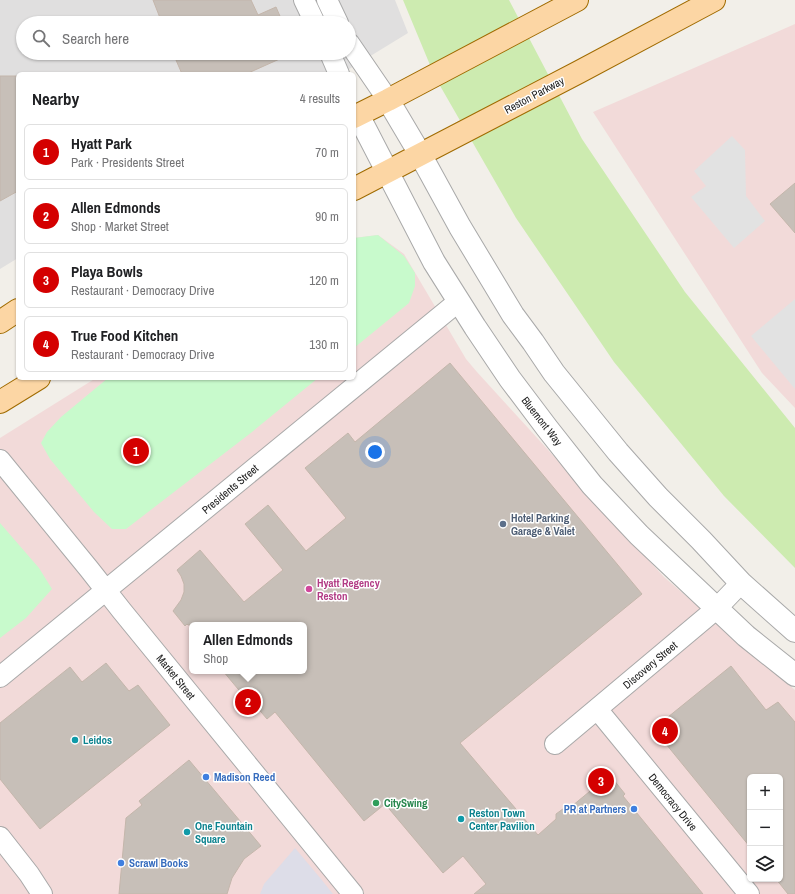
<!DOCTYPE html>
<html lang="en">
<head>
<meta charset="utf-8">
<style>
	body { margin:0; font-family:"Archivo Narrow",sans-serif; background:#f6f6f6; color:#202124 }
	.controls { position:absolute; right:12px; bottom:12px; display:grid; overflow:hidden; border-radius:6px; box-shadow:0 1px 3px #0004 }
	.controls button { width:36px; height:36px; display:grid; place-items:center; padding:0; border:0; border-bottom:1px solid #e0e0e0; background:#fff; color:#202124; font:20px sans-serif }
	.you { position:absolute; left:375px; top:452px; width:14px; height:14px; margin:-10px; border:3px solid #fff; border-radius:50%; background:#1a73e8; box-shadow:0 0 0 6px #1a73e833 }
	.badge { display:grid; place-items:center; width:26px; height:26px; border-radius:50%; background:#d40000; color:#fff; font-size:13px; font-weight:700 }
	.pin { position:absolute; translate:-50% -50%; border:2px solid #fff; box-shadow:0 1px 4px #0006 }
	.popup { position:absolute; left:189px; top:622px; width:118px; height:52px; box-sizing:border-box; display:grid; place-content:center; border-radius:6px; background:#fff; filter:drop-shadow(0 1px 3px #0005); font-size:13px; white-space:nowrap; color:#757577 }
	.popup b { font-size:15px; color:#202124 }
	.popup::after { content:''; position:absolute; left:50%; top:100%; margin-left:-8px; border:8px solid transparent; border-top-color:#fff }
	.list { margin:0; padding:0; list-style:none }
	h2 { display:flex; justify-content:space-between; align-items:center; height:52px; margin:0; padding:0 16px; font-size:17px }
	h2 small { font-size:13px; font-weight:400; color:#757577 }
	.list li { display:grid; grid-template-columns:26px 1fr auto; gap:12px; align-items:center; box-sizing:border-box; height:56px; margin:0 8px 8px; padding:0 8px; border:1px solid #e0e0e0; border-radius:6px }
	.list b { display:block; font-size:15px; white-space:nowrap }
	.list p { margin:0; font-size:13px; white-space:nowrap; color:#757577 }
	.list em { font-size:13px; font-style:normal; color:#757577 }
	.icon { flex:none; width:22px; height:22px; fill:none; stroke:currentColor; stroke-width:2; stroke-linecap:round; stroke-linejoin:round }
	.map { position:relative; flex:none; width:795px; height:894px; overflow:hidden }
	.search { position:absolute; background:#fff; box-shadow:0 1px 3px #0004; left:16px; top:16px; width:340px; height:44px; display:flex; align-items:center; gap:10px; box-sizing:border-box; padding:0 14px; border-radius:22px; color:#757577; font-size:15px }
	.panel { position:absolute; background:#fff; box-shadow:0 1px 3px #0004; left:16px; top:72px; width:340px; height:308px; border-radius:6px }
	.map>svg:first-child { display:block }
	.residential { fill:#e0dfdf; fill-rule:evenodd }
	.commercial { fill:#f2dad9; fill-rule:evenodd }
	.grass { fill:#cdebb0 }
	.park { fill:#c8facc }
	.parking { fill:#e2e2e2 }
	.plaza { fill:#dddde8 }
	.building { fill:#c7bfb8; stroke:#c4b6ab }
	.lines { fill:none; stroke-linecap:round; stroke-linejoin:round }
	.minor-casing { stroke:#a9a9a9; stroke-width:22 }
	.tertiary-casing { stroke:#a9a9a9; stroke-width:24 }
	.primary-casing { stroke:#a06b00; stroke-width:24 }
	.minor { stroke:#fff; stroke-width:20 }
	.tertiary { stroke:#fff; stroke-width:22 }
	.primary { stroke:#fcd6a4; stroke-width:22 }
	.service-dot { fill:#5c6f8a; stroke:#fff; stroke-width:1.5 }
	.hotel-dot { fill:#d1479c; stroke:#fff; stroke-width:1.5 }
	.culture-dot { fill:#0f9aa8; stroke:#fff; stroke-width:1.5 }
	.shop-dot { fill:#3f7fe0; stroke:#fff; stroke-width:1.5 }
	.leisure-dot { fill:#2e9e5b; stroke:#fff; stroke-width:1.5 }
	.labels { text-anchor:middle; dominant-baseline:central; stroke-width:3; stroke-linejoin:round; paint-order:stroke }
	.street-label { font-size:11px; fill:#222; stroke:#fff }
	.service-label { font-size:11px; font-weight:bold; fill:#4e5e75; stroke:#fff; text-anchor:start }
	.hotel-label { font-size:11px; font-weight:bold; fill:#b23c85; stroke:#fff; text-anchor:start }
	.culture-label { font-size:11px; font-weight:bold; fill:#0d838f; stroke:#fff; text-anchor:start }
	.shop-label { font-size:11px; font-weight:bold; fill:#366cbe; stroke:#fff; text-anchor:start }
	.leisure-label { font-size:11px; font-weight:bold; fill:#27864d; stroke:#fff; text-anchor:start }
</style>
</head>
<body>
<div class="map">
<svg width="795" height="894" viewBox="0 0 795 894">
	<rect width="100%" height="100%" fill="#f2efe9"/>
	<!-- residential -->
	<path class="residential" d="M0,0H395L408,33L341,74H18V258L0,269ZM23,23H349V53H23Z"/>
	<!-- commercial -->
	<path class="commercial" d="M795,24V408L762,373L593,112Z
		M378,235L404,254L466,359L477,372L664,577L795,690V894H0V438L96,378H354V238ZM192,625H304V671H192ZM750,777H780V879H750Z"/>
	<!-- grass -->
	<path class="grass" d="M403,0H509L582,139L685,292L795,428V568L724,496L614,362L516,218L435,77Z"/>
	<!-- park -->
	<path class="park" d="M378,235L404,256L415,273V286L409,303L354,348V238Z
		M108,378H318L252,432L126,529H112L94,512L50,459L41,443L47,432L61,417Z
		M0,523L39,568L52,589L26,618L0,638Z"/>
	<!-- parking -->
	<path class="parking" d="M732,136L745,150L746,196L765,221L734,248L691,197L706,186L694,171Z
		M795,299V389L751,336Z"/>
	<!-- plaza -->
	<path class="plaza" d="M295,848L321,879L333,894H260L264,884Z"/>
	<!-- building -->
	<path class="building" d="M153,0H251L258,15L276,7L283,23H162Z
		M173,53H293L246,74H182Z
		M0,76H18V191L0,201Z
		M795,183V233L770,204Z
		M450,363L642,594L460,743L538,835L556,819V814L567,806H572L595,787L594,786L609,774L625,794L623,796L703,894H474L486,884L463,856L443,873L385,804L364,821L275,712L267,719L250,699L248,701L223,671H304V625H188L187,624L185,626L173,611L181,600L184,592V584L181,576L177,570L200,550L244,602L283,570L245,524L268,505L306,551L346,518L305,468L348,433L355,442Z
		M106,663L129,691L138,685L170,725L40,829L0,779V723L70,667L82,682Z
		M731,666L766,710L778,702L795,722V894H788L776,879H780V777H750V847L666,744L670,739L673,732L672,724L668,717Z
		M189,760L261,846L244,859L232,878L227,894H119L126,818L142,805L139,801Z"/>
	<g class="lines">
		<defs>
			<path id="minor" d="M304,0L315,23
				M327,0L338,23
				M349,43L388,100
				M330,53L339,74
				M0,460L89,569L122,611L353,894
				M0,677L459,301
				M597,709L749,894
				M555,744L716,609L741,583
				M0,837L29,874L42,894"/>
			<path id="tertiary" d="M388,100L420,154L460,227L513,315L533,342L554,373L618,452L658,497L701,540L741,583L795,631
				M358,115L434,262L475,327L510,379L547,428L592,485L639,535L746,636L795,675"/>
			<path id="primary" d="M354,117L388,100L577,0
				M354,189L579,72L714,0
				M0,322L18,310
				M0,402L39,378"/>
		</defs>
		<!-- minor casing -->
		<use href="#minor" class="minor-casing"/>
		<!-- tertiary casing -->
		<use href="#tertiary" class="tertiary-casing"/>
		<!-- primary casing -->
		<use href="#primary" class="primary-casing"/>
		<!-- minor -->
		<use href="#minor" class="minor"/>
		<!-- tertiary -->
		<use href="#tertiary" class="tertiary"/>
		<!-- primary -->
		<use href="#primary" class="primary"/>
	</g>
	<!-- markers -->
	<circle class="service-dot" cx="503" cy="524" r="4"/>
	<circle class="hotel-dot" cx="309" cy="589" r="4"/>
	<g class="culture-dot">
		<circle cx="75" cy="740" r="4"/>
		<circle cx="461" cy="819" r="4"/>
		<circle cx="187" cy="832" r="4"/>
	</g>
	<g class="shop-dot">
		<circle cx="206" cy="777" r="4"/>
		<circle cx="634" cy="809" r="4"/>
		<circle cx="121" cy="863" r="4"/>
	</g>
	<circle class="leisure-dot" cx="376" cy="803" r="4"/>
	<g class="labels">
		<!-- street labels -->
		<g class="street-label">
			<text transform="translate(534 95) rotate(-28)">Reston Parkway</text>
			<text transform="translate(542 421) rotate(52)">Bluemont Way</text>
			<text transform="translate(230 489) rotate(-40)">Presidents Street</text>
			<text transform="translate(650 665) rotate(-40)">Discovery Street</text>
			<text transform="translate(176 677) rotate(51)">Market Street</text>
			<text transform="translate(673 802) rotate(51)">Democracy Drive</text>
		</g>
		<!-- service labels -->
		<g class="service-label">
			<text x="511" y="518">Hotel Parking<tspan x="511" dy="13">Garage &amp; Valet</tspan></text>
		</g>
		<!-- hotel labels -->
		<g class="hotel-label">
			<text x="317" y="583">Hyatt Regency<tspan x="317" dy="13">Reston</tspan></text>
		</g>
		<!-- culture labels -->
		<g class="culture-label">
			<text x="83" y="740">Leidos</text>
			<text x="469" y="813">Reston Town<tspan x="469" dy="13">Center Pavilion</tspan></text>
			<text x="195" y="826">One Fountain<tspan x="195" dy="13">Square</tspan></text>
		</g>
		<!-- shop labels -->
		<g class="shop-label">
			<text x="214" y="777">Madison Reed</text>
			<text x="626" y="809" text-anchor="end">PR at Partners</text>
			<text x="129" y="863">Scrawl Books</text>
		</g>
		<!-- leisure labels -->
		<g class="leisure-label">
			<text x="384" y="803">CitySwing</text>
		</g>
	</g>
</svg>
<div class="controls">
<button>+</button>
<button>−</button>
<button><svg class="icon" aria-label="layers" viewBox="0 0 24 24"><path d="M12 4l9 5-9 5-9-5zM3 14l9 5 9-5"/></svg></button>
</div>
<div class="you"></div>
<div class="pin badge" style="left:136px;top:451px">1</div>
<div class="pin badge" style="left:248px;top:702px">2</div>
<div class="popup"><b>Allen Edmonds</b>Shop</div>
<div class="pin badge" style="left:601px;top:781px">3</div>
<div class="pin badge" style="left:665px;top:731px">4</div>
<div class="search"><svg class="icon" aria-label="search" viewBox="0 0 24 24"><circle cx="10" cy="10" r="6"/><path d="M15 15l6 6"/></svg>Search here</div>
<section class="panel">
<h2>Nearby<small>4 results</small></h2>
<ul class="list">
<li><span class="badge">1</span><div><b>Hyatt Park</b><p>Park · Presidents Street</p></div><em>70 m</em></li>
<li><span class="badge">2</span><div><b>Allen Edmonds</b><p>Shop · Market Street</p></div><em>90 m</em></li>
<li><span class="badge">3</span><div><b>Playa Bowls</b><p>Restaurant · Democracy Drive</p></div><em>120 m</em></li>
<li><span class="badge">4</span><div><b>True Food Kitchen</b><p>Restaurant · Democracy Drive</p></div><em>130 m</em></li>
</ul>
</section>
</div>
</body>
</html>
